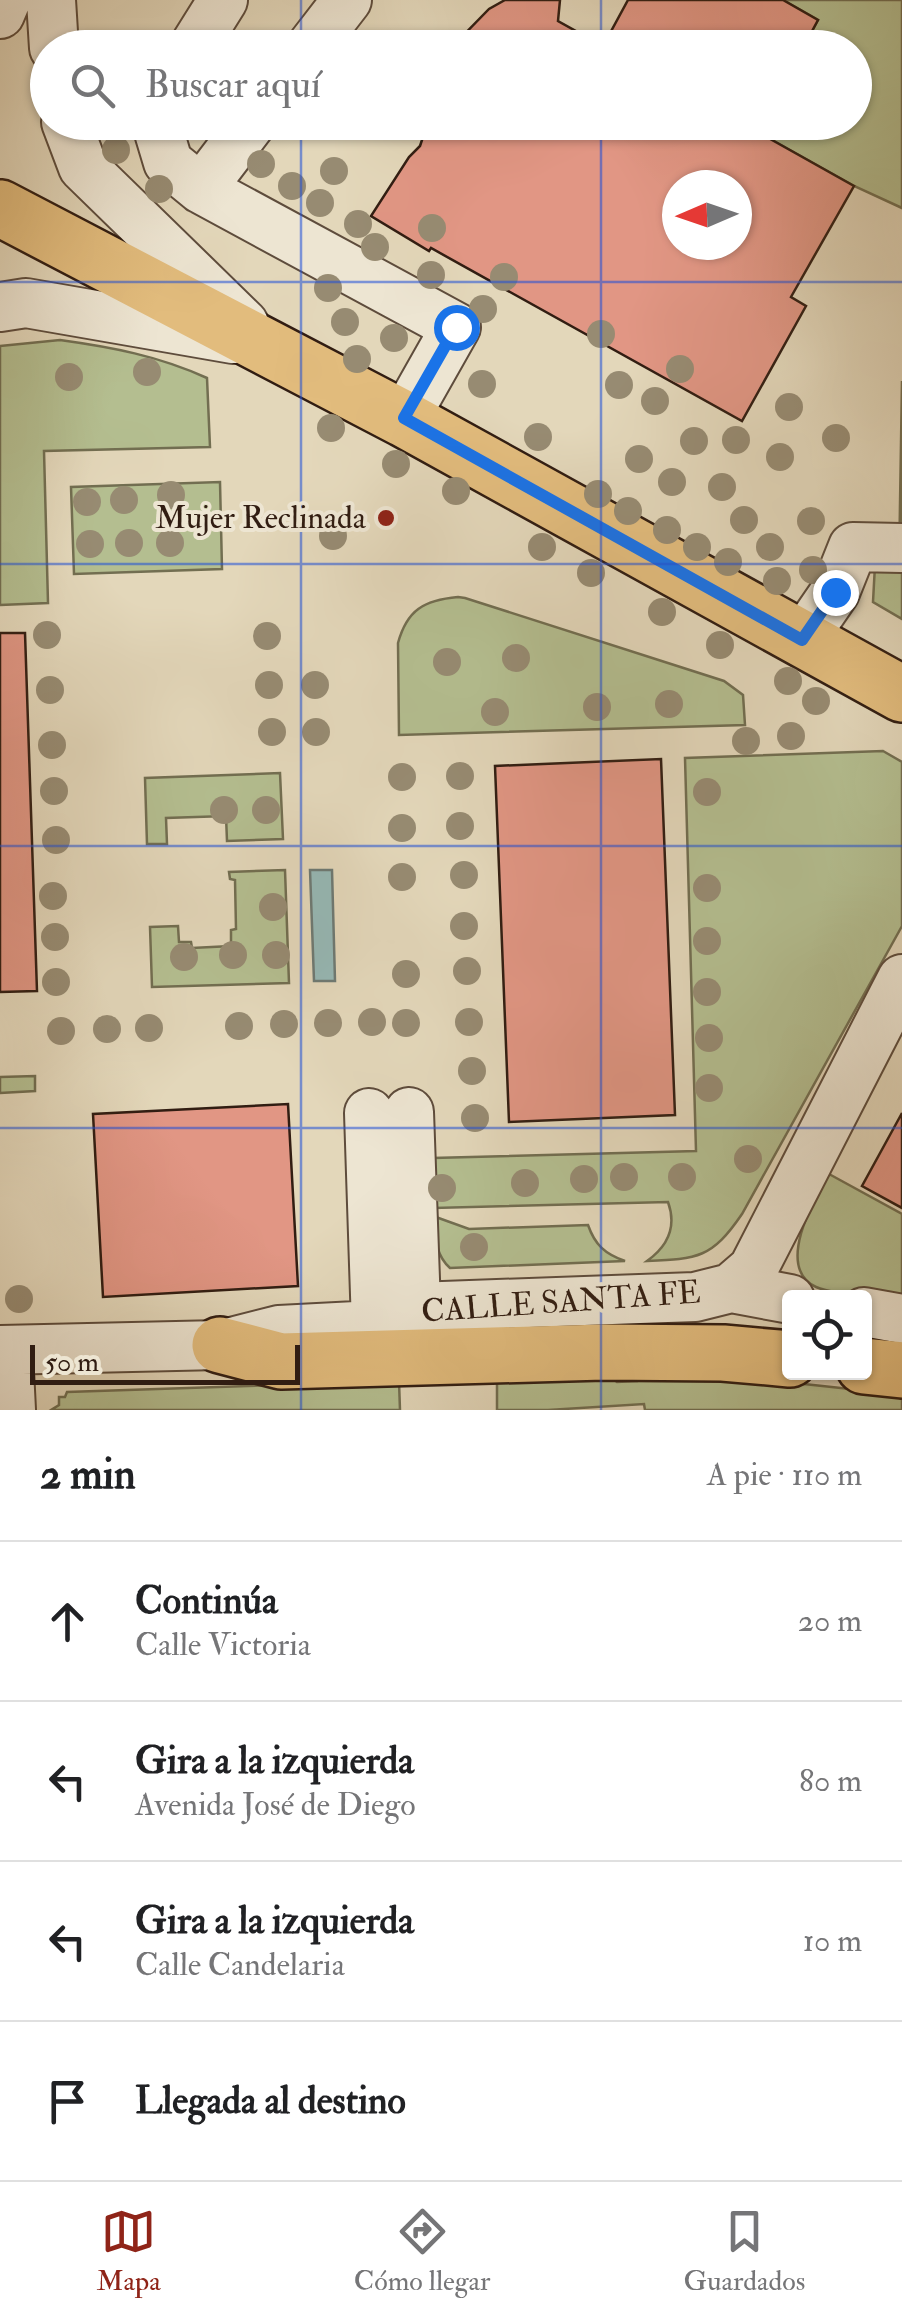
<!DOCTYPE html>
<html lang="es">
<head>
<meta charset="utf-8">
<style>
	body { margin:0; font-family:"IM FELL Double Pica",serif; background:#f2f2f2; color:#202124 }
	.controls { position:absolute; right:30px; bottom:30px; display:grid; overflow:hidden; border-radius:10px; box-shadow:0 2px 8px #0004 }
	.controls button { width:90px; height:90px; display:grid; place-items:center; padding:0; border:0; border-bottom:2px solid #e0e0e0; background:#fff; color:#202124; font:50px sans-serif }
	.compass { position:absolute; left:662px; top:170px; width:90px; height:90px; border-radius:50%; background:#fff; box-shadow:0 2px 8px #0004; rotate:268deg }
	.scale { position:absolute; left:30px; bottom:25px; width:270px; box-sizing:border-box; padding-left:10px; border:5px solid #311d12; border-top:0; font-size:28px; line-height:35px; white-space:nowrap; color:#311d12; -webkit-text-stroke:8px #ede5d2; paint-order:stroke }
	.stop { position:absolute; width:30px; height:30px; margin:-22px; border:8px solid #1a73e8; border-radius:50%; background:#fff }
	.stop.end { background:#1a73e8; border-color:#fff; box-shadow:0 2px 10px #0008 }
	.list { margin:0; padding:0; list-style:none }
	h2 { display:flex; justify-content:space-between; align-items:center; height:130px; margin:0; padding:0 40px; font-size:42px }
	h2 small { font-size:32px; font-weight:400; color:#757577 }
	.list li { display:grid; grid-template-columns:65px 1fr auto; gap:30px; align-items:center; box-sizing:border-box; height:160px; padding:0 40px; border-top:2px solid #e0e0e0 }
	.list b { display:block; font-size:38px; white-space:nowrap }
	.list p { margin:0; font-size:32px; white-space:nowrap; color:#757577 }
	.list em { font-size:32px; font-style:normal; color:#757577 }
	.icon { flex:none; width:55px; height:55px; fill:none; stroke:currentColor; stroke-width:2; stroke-linecap:round; stroke-linejoin:round }
	.map { position:relative; flex:none; width:902px; height:1410px; overflow:hidden }
	.search { position:absolute; background:#fff; box-shadow:0 2px 8px #0004; left:30px; right:30px; top:30px; height:110px; display:flex; align-items:center; gap:25px; box-sizing:border-box; padding:0 35px; border-radius:55px; color:#757577; font-size:38px }
	.sheet { height:770px; background:#fff }
	nav { display:flex; justify-content:space-around; align-items:center; box-sizing:border-box; height:140px; border-top:2px solid #e0e0e0; background:#fff; font-size:28px; color:#757577 }
	nav a { display:grid; justify-items:center; gap:5px }
	nav .on { color:#8f2418 }
	.map>svg:first-child { display:block }
	.green { fill:#b4be90; stroke:#726e51; stroke-width:2.5 }
	.water { fill:#96b8b5; stroke:#6e7a74; stroke-width:2.5 }
	.building { fill:#e19684; stroke:#311d12; stroke-width:2.5; fill-rule:evenodd }
	.lines { fill:none; stroke-linecap:round; stroke-linejoin:round }
	.minor-casing { stroke:#5e4c3c; stroke-width:52 }
	.major-casing { stroke:#311d12; stroke-width:60 }
	.highway-casing { stroke:#311d12; stroke-width:60 }
	.minor { stroke:#ede5d2; stroke-width:48 }
	.major { stroke:#e2bc7d; stroke-width:55 }
	.highway { stroke:#e2bc7d; stroke-width:55 }
	.tree { fill:#978b72 }
	.route { stroke:#1a73e8; stroke-width:12 }
	.grid { fill:none; stroke:#1d4ed8; stroke-width:2.5; stroke-opacity:0.55 }
	.poi-dot { fill:#8f2418; stroke:#ede5d2; stroke-width:4 }
	.labels { text-anchor:middle; dominant-baseline:central; stroke-width:8; stroke-linejoin:round; paint-order:stroke }
	.poi-label { font-size:32px; fill:#311d12; stroke:#ede5d2; text-anchor:end }
	.street-label { font-size:32px; fill:#311d12; stroke:#ede5d2 }
</style>
</head>
<body>
<div class="map">
<svg width="902" height="1410" viewBox="0 0 902 1410">
	<rect width="100%" height="100%" fill="#e3d7ba"/>
	<filter id="stains"><feTurbulence type="fractalNoise" baseFrequency=".002" numOctaves="4"/><feColorMatrix values="0 0 0 0 .2 0 0 0 0 .09 0 0 0 0 .02 0 0 0 .5 -.17"/></filter>
	<radialGradient id="worn" r=".72"><stop offset=".6" stop-color="#630" stop-opacity="0"/><stop offset="1" stop-color="#630" stop-opacity=".3"/></radialGradient>
	<!-- green -->
	<path class="green" d="M783,0H902V208L854,186L756,131L761,123L854,122V48L803,47L818,20Z
		M60,340C111,347 159,356 207,378L210,447L44,451L48,603L0,605V346Z
		M902,381V619L873,602L875,565L899,567Z
		M220,482L222,569L74,574L71,487Z
		M458,597L465,598L724,681L743,695L745,725L399,735L398,643C407,610 424,600 458,597Z
		M883,751L902,762V926L742,1214C712,1258 698,1259 647,1261C668,1246 677,1227 668,1202L434,1208L433,1158L696,1151L685,758Z
		M280,773L283,839L227,841L226,816L166,818L167,844H147L145,778Z
		M285,870L289,983L152,987L150,927L178,926L179,942H191L192,948L231,946V930L236,929L235,880L230,879L229,872Z
		M35,1076V1091L0,1093V1077Z
		M829,1174L902,1214V1301C880,1298 834,1295 816,1287C775,1268 813,1200 829,1174Z
		M433,1216L469,1229L588,1225C595,1245 605,1254 625,1261L450,1268C435,1255 435,1235 433,1216Z
		M639,1372L767,1380L887,1393L902,1396V1410H645L644,1404L548,1410H497V1378L605,1373L617,1382L637,1381Z
		M399,1381L400,1410H51L59,1405V1397H65L67,1392Z"/>
	<!-- water -->
	<path class="water" d="M310,870H332L335,981H314Z"/>
	<!-- building -->
	<path class="building" d="M505,0H560L558,21L603,46L628,0H783L818,20L803,48H451L489,9Z
		M428,122H761L756,131L854,186L791,297L806,306L742,421L431,248L429,251L371,216L409,157L420,146ZM677,185H737V245H677Z
		M0,633H25L37,991L0,992Z
		M661,759L675,1115L509,1122L495,766Z
		M288,1104L298,1286L103,1297L93,1114Z
		M902,1113V1208L862,1186Z"/>
	<g class="lines">
		<defs>
			<path id="minor" d="M51,0L54,48
				M0,14L6,0
				M193,48L223,0
				M310,48L347,0
				M66,122L83,167L244,324
				M156,122L168,162L201,189
				M252,122L201,189L456,327L404,419
				M0,307L26,303L233,339
				M802,640L835,592L853,547L902,548
				M409,1112L416,1307
				M369,1113L376,1325
				M731,1288L790,1299
				M864,1312L902,1319
				M0,1350L220,1345L279,1330L376,1325L416,1307L695,1297L731,1288L753,1269L902,979
				M8,1350L11,1410"/>
			<path id="major" d="M0,208L404,419L902,694"/>
			<path id="highway" d="M220,1345L281,1361L603,1352L723,1353L790,1359
				M864,1366L902,1370"/>
		</defs>
		<!-- minor casing -->
		<use href="#minor" class="minor-casing"/>
		<!-- major casing -->
		<use href="#major" class="major-casing"/>
		<!-- highway casing -->
		<use href="#highway" class="highway-casing"/>
		<!-- minor -->
		<use href="#minor" class="minor"/>
		<!-- major -->
		<use href="#major" class="major"/>
		<!-- highway -->
		<use href="#highway" class="highway"/>
	</g>
	<!-- trees -->
	<g class="tree">
		<circle cx="116" cy="150" r="14"/>
		<circle cx="261" cy="164" r="14"/>
		<circle cx="334" cy="171" r="14"/>
		<circle cx="292" cy="186" r="14"/>
		<circle cx="159" cy="189" r="14"/>
		<circle cx="320" cy="203" r="14"/>
		<circle cx="358" cy="224" r="14"/>
		<circle cx="432" cy="228" r="14"/>
		<circle cx="375" cy="247" r="14"/>
		<circle cx="431" cy="275" r="14"/>
		<circle cx="504" cy="277" r="14"/>
		<circle cx="328" cy="288" r="14"/>
		<circle cx="483" cy="309" r="14"/>
		<circle cx="345" cy="322" r="14"/>
		<circle cx="601" cy="334" r="14"/>
		<circle cx="394" cy="338" r="14"/>
		<circle cx="357" cy="359" r="14"/>
		<circle cx="680" cy="369" r="14"/>
		<circle cx="147" cy="372" r="14"/>
		<circle cx="69" cy="377" r="14"/>
		<circle cx="482" cy="384" r="14"/>
		<circle cx="619" cy="385" r="14"/>
		<circle cx="655" cy="401" r="14"/>
		<circle cx="789" cy="407" r="14"/>
		<circle cx="331" cy="428" r="14"/>
		<circle cx="538" cy="437" r="14"/>
		<circle cx="836" cy="438" r="14"/>
		<circle cx="736" cy="440" r="14"/>
		<circle cx="694" cy="441" r="14"/>
		<circle cx="780" cy="457" r="14"/>
		<circle cx="639" cy="459" r="14"/>
		<circle cx="396" cy="464" r="14"/>
		<circle cx="672" cy="482" r="14"/>
		<circle cx="722" cy="487" r="14"/>
		<circle cx="456" cy="491" r="14"/>
		<circle cx="598" cy="494" r="14"/>
		<circle cx="171" cy="495" r="14"/>
		<circle cx="124" cy="500" r="14"/>
		<circle cx="87" cy="502" r="14"/>
		<circle cx="628" cy="511" r="14"/>
		<circle cx="744" cy="520" r="14"/>
		<circle cx="811" cy="521" r="14"/>
		<circle cx="667" cy="530" r="14"/>
		<circle cx="333" cy="536" r="14"/>
		<circle cx="129" cy="543" r="14"/>
		<circle cx="170" cy="543" r="14"/>
		<circle cx="90" cy="544" r="14"/>
		<circle cx="542" cy="547" r="14"/>
		<circle cx="697" cy="547" r="14"/>
		<circle cx="770" cy="547" r="14"/>
		<circle cx="728" cy="562" r="14"/>
		<circle cx="813" cy="570" r="14"/>
		<circle cx="591" cy="573" r="14"/>
		<circle cx="777" cy="581" r="14"/>
		<circle cx="662" cy="612" r="14"/>
		<circle cx="47" cy="635" r="14"/>
		<circle cx="267" cy="636" r="14"/>
		<circle cx="720" cy="645" r="14"/>
		<circle cx="516" cy="658" r="14"/>
		<circle cx="447" cy="662" r="14"/>
		<circle cx="788" cy="681" r="14"/>
		<circle cx="269" cy="685" r="14"/>
		<circle cx="315" cy="685" r="14"/>
		<circle cx="50" cy="690" r="14"/>
		<circle cx="816" cy="701" r="14"/>
		<circle cx="669" cy="704" r="14"/>
		<circle cx="597" cy="707" r="14"/>
		<circle cx="495" cy="712" r="14"/>
		<circle cx="272" cy="732" r="14"/>
		<circle cx="316" cy="732" r="14"/>
		<circle cx="791" cy="736" r="14"/>
		<circle cx="746" cy="741" r="14"/>
		<circle cx="52" cy="745" r="14"/>
		<circle cx="460" cy="776" r="14"/>
		<circle cx="402" cy="777" r="14"/>
		<circle cx="54" cy="791" r="14"/>
		<circle cx="707" cy="792" r="14"/>
		<circle cx="224" cy="810" r="14"/>
		<circle cx="266" cy="810" r="14"/>
		<circle cx="460" cy="826" r="14"/>
		<circle cx="402" cy="828" r="14"/>
		<circle cx="56" cy="840" r="14"/>
		<circle cx="464" cy="875" r="14"/>
		<circle cx="402" cy="877" r="14"/>
		<circle cx="707" cy="888" r="14"/>
		<circle cx="53" cy="896" r="14"/>
		<circle cx="273" cy="907" r="14"/>
		<circle cx="464" cy="926" r="14"/>
		<circle cx="55" cy="937" r="14"/>
		<circle cx="707" cy="941" r="14"/>
		<circle cx="233" cy="955" r="14"/>
		<circle cx="276" cy="955" r="14"/>
		<circle cx="184" cy="957" r="14"/>
		<circle cx="467" cy="971" r="14"/>
		<circle cx="406" cy="974" r="14"/>
		<circle cx="56" cy="982" r="14"/>
		<circle cx="707" cy="992" r="14"/>
		<circle cx="372" cy="1022" r="14"/>
		<circle cx="469" cy="1022" r="14"/>
		<circle cx="328" cy="1023" r="14"/>
		<circle cx="406" cy="1023" r="14"/>
		<circle cx="284" cy="1024" r="14"/>
		<circle cx="239" cy="1026" r="14"/>
		<circle cx="149" cy="1028" r="14"/>
		<circle cx="107" cy="1029" r="14"/>
		<circle cx="61" cy="1031" r="14"/>
		<circle cx="709" cy="1038" r="14"/>
		<circle cx="472" cy="1071" r="14"/>
		<circle cx="709" cy="1088" r="14"/>
		<circle cx="475" cy="1118" r="14"/>
		<circle cx="748" cy="1159" r="14"/>
		<circle cx="624" cy="1177" r="14"/>
		<circle cx="682" cy="1177" r="14"/>
		<circle cx="584" cy="1179" r="14"/>
		<circle cx="525" cy="1183" r="14"/>
		<circle cx="442" cy="1188" r="14"/>
		<circle cx="474" cy="1247" r="14"/>
		<circle cx="19" cy="1299" r="14"/>
	</g>
	<g class="lines">
		<!-- route -->
		<path class="route" d="M456,327L404,418L802,640L835,592"/>
	</g>
	<!-- grid -->
	<path class="grid" d="M301,0V48M601,0V48M301,122V1410M601,122V1410M0,282H902M0,564H902M0,846H902M0,1128H902"/>
	<!-- markers -->
	<circle class="poi-dot" cx="386" cy="518" r="10"/>
	<g class="labels">
		<!-- poi labels -->
		<g class="poi-label">
			<text x="366" y="518">Mujer Reclinada</text>
		</g>
		<!-- street labels -->
		<g class="street-label">
			<text transform="translate(561 1302) rotate(-4)">CALLE SANTA FE</text>
		</g>
	</g>
	<rect width="100%" height="100%" filter="url(#stains)"/>
	<rect width="100%" height="100%" fill="url(#worn)"/>
</svg>
<div class="controls">
<button><svg class="icon" aria-label="locate" viewBox="0 0 24 24"><circle cx="12" cy="12" r="6"/><path d="M12 2v4M12 18v4M2 12h4M18 12h4"/></svg></button>
</div>
<svg class="compass" viewBox="-18 -18 36 36"><path d="M0-13l5 13h-10z" fill="#e53935"/><path d="M0 13l5-13h-10z" fill="#757577"/></svg>
<div class="scale">50 m</div>
<div class="stop" style="left:456px;top:327px"></div>
<div class="stop end" style="left:835px;top:592px"></div>
<div class="search"><svg class="icon" aria-label="search" viewBox="0 0 24 24"><circle cx="10" cy="10" r="6"/><path d="M15 15l6 6"/></svg>Buscar aquí</div>
</div>
<section class="sheet">
<h2>2 min<small>A pie · 110 m</small></h2>
<ul class="list">
<li><svg class="icon" aria-label="ahead" viewBox="0 0 24 24"><path d="M12 20V5M6 11l6-6 6 6"/></svg><div><b>Continúa</b><p>Calle Victoria</p></div><em>20 m</em></li>
<li><svg class="icon" aria-label="left" viewBox="0 0 24 24"><path d="M17 20v-9H6M10 6l-5 5 5 5"/></svg><div><b>Gira a la izquierda</b><p>Avenida José de Diego</p></div><em>80 m</em></li>
<li><svg class="icon" aria-label="left" viewBox="0 0 24 24"><path d="M17 20v-9H6M10 6l-5 5 5 5"/></svg><div><b>Gira a la izquierda</b><p>Calle Candelaria</p></div><em>10 m</em></li>
<li><svg class="icon" aria-label="arrive" viewBox="0 0 24 24"><path d="M6 21V4h12l-3 4 3 4H6"/></svg><div><b>Llegada al destino</b></div></li>
</ul>
</section>
<nav>
<a class="on"><svg class="icon" aria-label="map" viewBox="0 0 24 24"><path d="M3 6l6-2 6 2 6-2v14l-6 2-6-2-6 2zM9 4v14M15 6v14"/></svg>Mapa</a>
<a><svg class="icon" aria-label="directions" viewBox="0 0 24 24"><path d="M12 3l9 9-9 9-9-9zM9 14v-3h6M13 9l2 2-2 2"/></svg>Cómo llegar</a>
<a><svg class="icon" aria-label="saved" viewBox="0 0 24 24"><path d="M7 4h10v16l-5-4-5 4z"/></svg>Guardados</a>
</nav>
</body>
</html>
